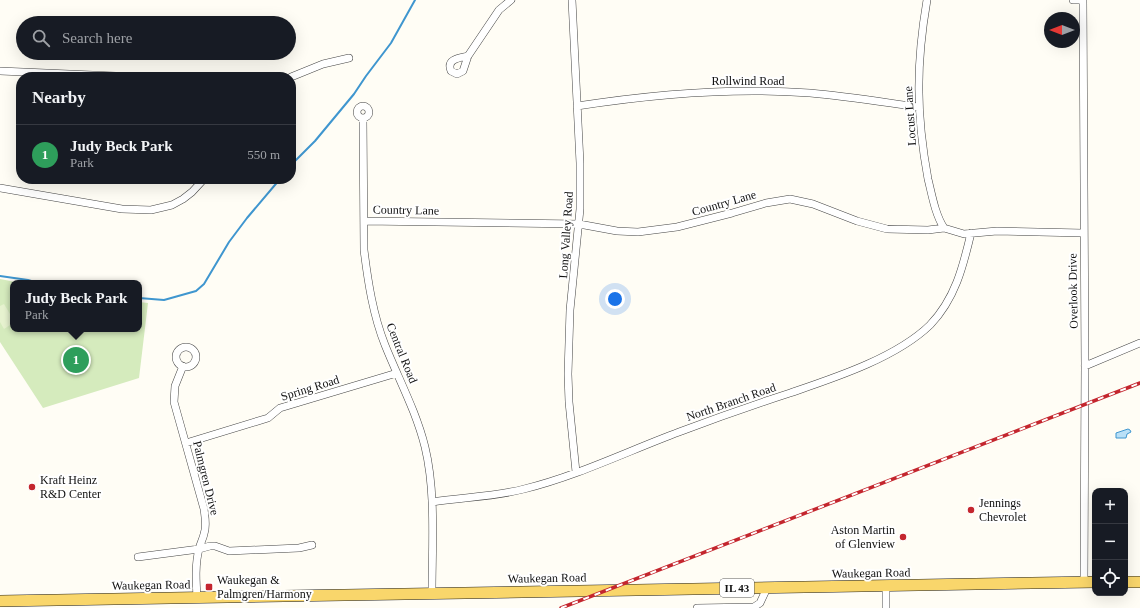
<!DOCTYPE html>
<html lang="en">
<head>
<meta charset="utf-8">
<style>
	body { margin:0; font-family:Georgia,serif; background:#20242c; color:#f1f3f6 }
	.controls { position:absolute; right:12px; bottom:12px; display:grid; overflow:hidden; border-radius:8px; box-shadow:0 4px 16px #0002 }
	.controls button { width:36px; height:36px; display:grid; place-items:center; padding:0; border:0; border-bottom:1px solid #363941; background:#171b24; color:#f1f3f6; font:20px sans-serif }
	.compass { position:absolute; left:1044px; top:12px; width:36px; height:36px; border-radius:50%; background:#171b24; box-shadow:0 4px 16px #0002; rotate:270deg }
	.you { position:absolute; left:615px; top:299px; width:14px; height:14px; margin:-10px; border:3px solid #fff; border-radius:50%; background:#1a73e8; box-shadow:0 0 0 6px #1a73e833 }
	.badge { display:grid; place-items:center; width:26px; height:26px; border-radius:50%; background:#2563eb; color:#fff; font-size:13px; font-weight:700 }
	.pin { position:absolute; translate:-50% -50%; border:2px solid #fff; box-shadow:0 1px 4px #0006 }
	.popup { position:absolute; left:10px; top:280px; width:132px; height:52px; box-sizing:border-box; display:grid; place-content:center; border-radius:8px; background:#171b24; filter:drop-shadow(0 1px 3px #0005); font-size:13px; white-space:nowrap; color:#9ea1a6 }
	.popup b { font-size:15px; color:#f1f3f6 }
	.popup::after { content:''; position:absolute; left:50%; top:100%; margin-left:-8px; border:8px solid transparent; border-top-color:#171b24 }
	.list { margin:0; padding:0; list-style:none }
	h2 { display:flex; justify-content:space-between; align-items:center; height:52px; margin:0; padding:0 16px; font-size:17px }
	h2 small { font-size:13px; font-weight:400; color:#9ea1a6 }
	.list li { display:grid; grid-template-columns:26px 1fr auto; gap:12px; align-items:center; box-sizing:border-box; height:60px; padding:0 16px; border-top:1px solid #363941 }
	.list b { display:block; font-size:15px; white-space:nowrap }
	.list p { margin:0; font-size:13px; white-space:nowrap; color:#9ea1a6 }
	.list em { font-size:13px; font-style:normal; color:#9ea1a6 }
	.icon { flex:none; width:22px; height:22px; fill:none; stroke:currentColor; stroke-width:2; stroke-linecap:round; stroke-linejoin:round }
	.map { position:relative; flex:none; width:1140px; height:608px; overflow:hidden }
	.search { position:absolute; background:#171b24; box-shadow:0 4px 16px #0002; left:16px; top:16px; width:280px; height:44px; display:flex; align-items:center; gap:10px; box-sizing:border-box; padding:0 14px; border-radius:22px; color:#9ea1a6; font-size:15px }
	.panel { position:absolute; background:#171b24; box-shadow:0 4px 16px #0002; left:16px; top:72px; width:280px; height:112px; border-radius:16px }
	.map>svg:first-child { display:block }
	.green { fill:#d5ebbd }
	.pitch { fill:#e6f2cf }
	.water { fill:#b9e0f7; stroke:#3f96cf }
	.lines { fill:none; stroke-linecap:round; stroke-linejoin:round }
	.stream { stroke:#3f96cf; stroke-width:2 }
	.minor-casing { stroke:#444; stroke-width:8 }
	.primary-casing { stroke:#222; stroke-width:12 }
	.minor { stroke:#fff; stroke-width:7 }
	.primary { stroke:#f9d66b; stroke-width:11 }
	.rail-casing { stroke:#c4262e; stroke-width:3.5 }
	.rail { stroke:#fff; stroke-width:2; stroke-dasharray:6; stroke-linecap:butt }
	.poi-dot { fill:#c4262e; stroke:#fff; stroke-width:1.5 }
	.labels { text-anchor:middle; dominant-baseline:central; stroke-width:4; stroke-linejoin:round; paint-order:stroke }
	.shield { fill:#fff; stroke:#585858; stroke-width:1 }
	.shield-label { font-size:11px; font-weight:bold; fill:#111 }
	.street-label { font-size:12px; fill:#111; stroke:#fff }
	.poi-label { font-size:12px; fill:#111; stroke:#fff; text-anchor:start }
</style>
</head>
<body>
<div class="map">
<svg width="1140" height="608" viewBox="0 0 1140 608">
	<rect width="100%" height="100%" fill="#fffdf5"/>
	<!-- green -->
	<path class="green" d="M0,279L21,283H13V329H139V302L148,303L139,378L43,408L0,342Z"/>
	<!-- pitch -->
	<path class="pitch" d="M4,304L13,319V323L4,329L0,322V306Z"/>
	<!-- water -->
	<path class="water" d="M1128,429L1130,430L1131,432L1127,434L1126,438H1116V433Z"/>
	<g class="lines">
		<!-- stream -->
		<path class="stream" d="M291,165L315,141L354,94L366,76L391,43L415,0
			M0,276L28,280L38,283
			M139,298L164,300L196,291L204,284L229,242L247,218L280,179"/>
		<defs>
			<path id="minor" d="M572,0L580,163V209L570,310L568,374L569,402L576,472
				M927,0C916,64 916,114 928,179C932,195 935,214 944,228
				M1073,0H1083
				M1083,0L1085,366L1084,582
				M468,56C459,58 446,59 451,71L457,74L463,71L468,56L499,10L511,0
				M0,71L139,77
				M291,77L323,64L349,58
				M577,106C654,94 732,87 810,93C846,96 882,102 918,107
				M357 112a6 6 0 1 1 12 0a6 6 0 1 1-12 0Z
				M363,118L364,250C368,282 373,315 385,345C399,380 416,411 425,447C436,492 432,547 432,593
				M0,188L122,209L151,210L172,205L183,199L192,192L204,179
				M364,221L579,224L617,231L638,232L677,227L732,213L766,203L790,199L813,204L857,221L887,229L928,230L944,228L964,234L997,231L1083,233
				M176 357a10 10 0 1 1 20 0a10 10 0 1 1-20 0Z
				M183,366L175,386L174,402L204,509C205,517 207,526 204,534C203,539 200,544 199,549C195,564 196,581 197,597
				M1085,366L1140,343
				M186,443L268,418L280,408L397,373
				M432,502C462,497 494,497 524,489C577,476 628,451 679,432C716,418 753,405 790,393C834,378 896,358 930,325C955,299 963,267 971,233
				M138,557L199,549L210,546H215L229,551L299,548L312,545
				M697,608L754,607L760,603L767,588
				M886,608V586"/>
			<path id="primary" d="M1125,582H1140
				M0,601L1095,582"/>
		</defs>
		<!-- minor casing -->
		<use href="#minor" class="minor-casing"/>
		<!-- primary casing -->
		<use href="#primary" class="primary-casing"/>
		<!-- minor -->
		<use href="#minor" class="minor"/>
		<!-- primary -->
		<use href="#primary" class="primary"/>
		<defs>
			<path id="rail" d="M561,608L1140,383"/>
		</defs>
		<!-- rail casing -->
		<use href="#rail" class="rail-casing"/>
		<!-- rail -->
		<use href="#rail" class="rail"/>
	</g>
	<!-- markers -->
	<g class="poi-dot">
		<circle cx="32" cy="487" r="4"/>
		<circle cx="971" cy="510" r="4"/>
		<circle cx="903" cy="537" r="4"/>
		<rect x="205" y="583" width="8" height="8" rx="2"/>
	</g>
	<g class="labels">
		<!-- shield labels -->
		<rect class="shield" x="720" y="579" width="34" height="18" rx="3"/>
		<g class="shield-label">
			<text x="737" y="588">IL 43</text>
		</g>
		<!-- street labels -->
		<g class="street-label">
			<text x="748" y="81">Rollwind Road</text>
			<text transform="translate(910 116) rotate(-94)">Locust Lane</text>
			<text transform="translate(724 203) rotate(-16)">Country Lane</text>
			<text transform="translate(406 210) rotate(1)">Country Lane</text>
			<text transform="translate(566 235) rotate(-86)">Long Valley Road</text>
			<text transform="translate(1073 291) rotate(-91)">Overlook Drive</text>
			<text transform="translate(402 353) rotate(68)">Central Road</text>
			<text transform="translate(310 388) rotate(-17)">Spring Road</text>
			<text transform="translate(731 402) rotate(-19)">North Branch Road</text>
			<text transform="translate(206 478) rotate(76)">Palmgren Drive</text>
			<text transform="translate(871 573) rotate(-1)">Waukegan Road</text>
			<text transform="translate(547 578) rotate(-1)">Waukegan Road</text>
			<text transform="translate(151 585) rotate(-1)">Waukegan Road</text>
		</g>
		<!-- poi labels -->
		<g class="poi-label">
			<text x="40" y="480">Kraft Heinz<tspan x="40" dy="14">R&amp;D Center</tspan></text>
			<text x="979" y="503">Jennings<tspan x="979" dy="14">Chevrolet</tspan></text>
			<text x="895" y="530" text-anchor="end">Aston Martin<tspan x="895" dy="14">of Glenview</tspan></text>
			<text x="217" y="580">Waukegan &amp;<tspan x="217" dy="14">Palmgren/Harmony</tspan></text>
		</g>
	</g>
</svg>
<div class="controls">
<button>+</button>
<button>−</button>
<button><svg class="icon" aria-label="locate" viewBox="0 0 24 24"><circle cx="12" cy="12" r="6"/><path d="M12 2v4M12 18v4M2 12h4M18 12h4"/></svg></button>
</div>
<svg class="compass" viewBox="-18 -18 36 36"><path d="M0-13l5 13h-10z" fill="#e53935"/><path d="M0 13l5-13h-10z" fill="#9ea1a6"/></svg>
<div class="you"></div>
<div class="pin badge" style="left:76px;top:360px;background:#2e9e5b">1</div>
<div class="popup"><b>Judy Beck Park</b>Park</div>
<div class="search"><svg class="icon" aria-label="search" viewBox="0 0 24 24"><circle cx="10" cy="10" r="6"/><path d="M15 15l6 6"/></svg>Search here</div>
<section class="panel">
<h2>Nearby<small></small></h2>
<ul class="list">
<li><span class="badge" style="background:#2e9e5b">1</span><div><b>Judy Beck Park</b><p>Park</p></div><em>550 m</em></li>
</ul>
</section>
</div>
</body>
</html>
